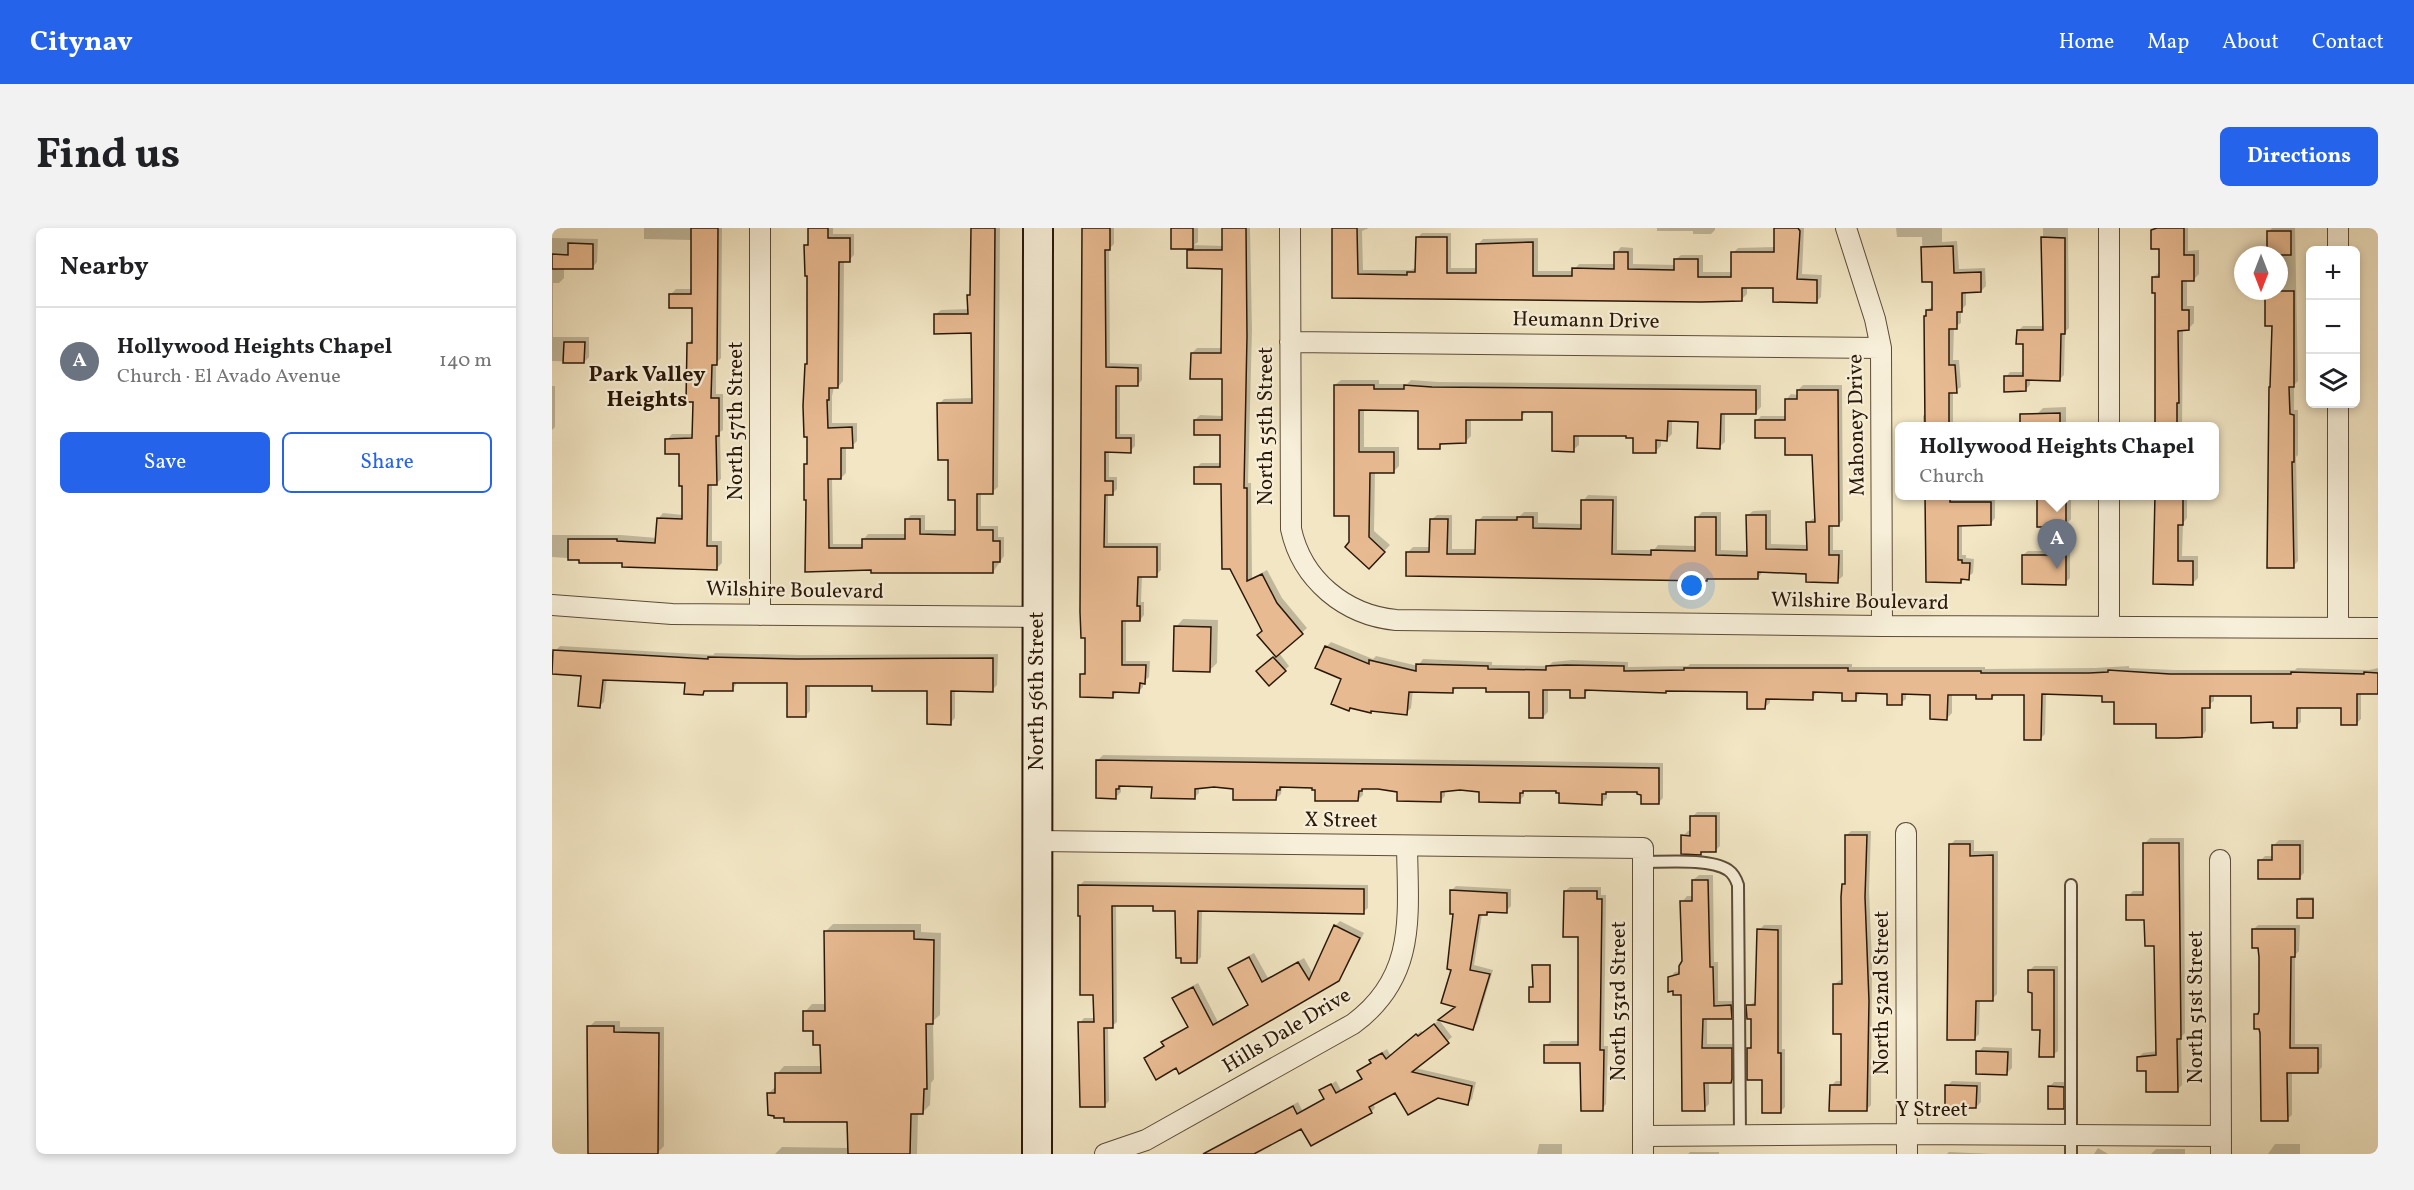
<!DOCTYPE html>
<html lang="en">
<head>
<meta charset="utf-8">
<style>
	body { margin:0; font-family:Vollkorn,serif; background:#f2f2f2; color:#202124 }
	.controls { position:absolute; right:18px; top:18px; display:grid; overflow:hidden; border-radius:9px; box-shadow:0 3px 9px #0003 }
	.controls button { width:54px; height:54px; display:grid; place-items:center; padding:0; border:0; border-bottom:2px solid #e0e0e0; background:#fff; color:#202124; font:30px sans-serif }
	.compass { position:absolute; left:1682px; top:18px; width:54px; height:54px; border-radius:50%; background:#fff; box-shadow:0 3px 9px #0003; rotate:180deg }
	.you { position:absolute; left:1140px; top:358px; width:21px; height:21px; margin:-15px; border:4px solid #fff; border-radius:50%; background:#1a73e8; box-shadow:0 0 0 9px #1a73e833 }
	.badge { display:grid; place-items:center; width:39px; height:39px; border-radius:50%; background:#2563eb; color:#fff; font-size:20px; font-weight:700 }
	.pin { position:absolute; translate:-50% -50px; filter:drop-shadow(0 2px 3px #0008) }
	.pin::after { content:''; position:absolute; top:32px; width:21px; height:18px; background:inherit; clip-path:polygon(0 0,100% 0,50% 100%) }
	.popup { position:absolute; left:1343px; top:194px; width:324px; height:78px; box-sizing:border-box; display:grid; place-content:center; border-radius:9px; background:#fff; filter:drop-shadow(0 2px 4px #0005); font-size:20px; white-space:nowrap; color:#757577 }
	.popup b { font-size:22px; color:#202124 }
	.popup::after { content:''; position:absolute; left:50%; top:100%; margin-left:-12px; border:12px solid transparent; border-top-color:#fff }
	.list { margin:0; padding:0; list-style:none }
	h2 { display:flex; justify-content:space-between; align-items:center; height:78px; margin:0; padding:0 24px; font-size:26px }
	h2 small { font-size:20px; font-weight:400; color:#757577 }
	.list li { display:grid; grid-template-columns:39px 1fr auto; gap:18px; align-items:center; box-sizing:border-box; height:108px; padding:0 24px; border-top:2px solid #e0e0e0 }
	.list b { display:block; font-size:22px; white-space:nowrap }
	.list p { margin:0; font-size:20px; white-space:nowrap; color:#757577 }
	.list em { font-size:20px; font-style:normal; color:#757577 }
	.actions { display:flex; gap:12px; padding:18px 24px }
	.actions a { flex:1; padding:14px 0; border:2px solid #2563eb; border-radius:9px; text-align:center; font-size:21px; color:#2563eb }
	.actions .main { background:#2563eb; color:#fff }
	.icon { flex:none; width:33px; height:33px; fill:none; stroke:currentColor; stroke-width:2; stroke-linecap:round; stroke-linejoin:round }
	.map { position:relative; flex:none; width:1826px; height:926px; overflow:hidden; border-radius:9px }
	header { display:flex; align-items:center; gap:36px; box-sizing:border-box; height:84px; padding:0 30px; background:#2563eb; color:#fff }
	header strong { font-size:28px }
	nav { display:flex; gap:33px; margin-inline-start:auto; font-size:21px }
	.intro { display:flex; align-items:center; justify-content:space-between; box-sizing:border-box; height:144px; padding:0 36px }
	h1 { margin:0; font-size:42px }
	.button { padding:15px 27px; border-radius:9px; background:#2563eb; color:#fff; font-size:21px; font-weight:700 }
	main { display:flex; gap:36px; padding:0 36px }
	aside { flex:1; background:#fff; border-radius:9px; box-shadow:0 3px 9px #0003 }
	.map>svg:first-child { display:block }
	.shadow { fill:#0003 }
	.building { fill:#e8ba91; stroke:#2a1809; stroke-width:1.5 }
	.lines { fill:none; stroke-linecap:round; stroke-linejoin:round }
	.lane-casing { stroke:#5c4c38; stroke-width:14 }
	.street-casing { stroke:#5c4c38; stroke-width:22 }
	.secondary-casing { stroke:#2a1809; stroke-width:32 }
	.lane { stroke:#f7efd9; stroke-width:10 }
	.street { stroke:#f7efd9; stroke-width:20 }
	.secondary { stroke:#f7efd9; stroke-width:28 }
	.labels { text-anchor:middle; dominant-baseline:central; stroke-width:4.5; stroke-linejoin:round; paint-order:stroke }
	.street-label { font-size:21px; fill:#2a1809; stroke:#f7efd9 }
	.neighbourhood-label { font-size:22px; font-weight:bold; fill:#2a1809; stroke:#f7efd9 }
</style>
</head>
<body>
<header>
<strong>Citynav</strong>
<nav><a>Home</a><a>Map</a><a>About</a><a>Contact</a></nav>
</header>
<div class="intro"><h1>Find us</h1><a class="button">Directions</a></div>
<main>
<aside>
<h2>Nearby<small></small></h2>
<ul class="list">
<li><span class="badge" style="background:#6b7280">A</span><div><b>Hollywood Heights Chapel</b><p>Church · El Avado Avenue</p></div><em>140 m</em></li>
</ul>
<div class="actions"><a class="main">Save</a><a>Share</a></div>
</aside>
<div class="map">
<svg width="1826" height="926" viewBox="0 0 1826 926">
	<rect width="100%" height="100%" fill="#f2e6c4"/>
	<filter id="stains"><feTurbulence type="fractalNoise" baseFrequency=".00333" numOctaves="4"/><feColorMatrix values="0 0 0 0 .2 0 0 0 0 .09 0 0 0 0 .02 0 0 0 .5 -.17"/></filter>
	<radialGradient id="worn" r=".72"><stop offset=".6" stop-color="#630" stop-opacity="0"/><stop offset="1" stop-color="#630" stop-opacity=".3"/></radialGradient>
	<!-- shadow -->
	<path class="shadow" d="M92,0H170L169,130L164,135V166H171V202L168,204L169,251L164,256H160V313H170V335L165,340L0,329V307H69L105,310L106,291L111,285L131,287L132,256L128,224L115,212L120,206H142V172L136,115L141,110V79L119,66L124,61H140V12L92,11Z
		M258,0H281V6H302V27L297,32H292L291,153L286,159H282L280,168V195H305V213L300,218H294V245L289,250H280L281,316H311V312L316,306H354V292L359,287H373V302H405L404,271L387,176L392,171L421,170V103L383,87L389,82L417,81V67L420,64V0H448L446,259L440,264L429,265V298H446V309H452V328L441,344L320,340L254,343L256,307L253,237L256,234L254,137L256,135L257,47L254,18L258,14Z
		M530,0H562V16L557,21L558,135L590,136V152L586,156H568V206H583V218L578,223H557V249H565V261L561,265H556V315H609V342L604,347H590L589,374H592V387L588,392H574V433H598L597,449L591,454V459L587,463H566L561,468L530,446L535,441Z
		M620,0H646V14L642,17L671,18V0H698L700,102L696,255H699L700,350L715,342L730,370L755,400L727,425L737,438L733,442L711,438L724,427L679,340L670,254L644,240L649,235H669V206L643,192L648,187L671,188V149L640,125L645,120H671V39L637,22L640,19Z
		M782,0H817L810,3L811,42H859L865,39V10L870,5H899V40H926V16L931,11L986,10V43H1021L1027,36H1063L1064,25L1069,19L1081,20V36L1123,37V32L1129,27H1151V44H1181V25L1186,20L1223,19L1224,0H1252L1250,46L1270,47L1269,69L1264,74L1223,58H1195V66L1190,71L782,68Z
		M1105,0H1163V2L1159,6H1141V3H1105Z
		M1344,0H1390V14L1405,13L1407,41L1433,40L1434,58L1429,63H1414V77L1409,82V95L1402,99L1401,132H1407L1409,159L1401,164V198H1371V188L1375,184L1373,88L1375,82L1381,78L1382,52H1371L1370,9H1345Z
		M1491,0H1516L1517,100L1513,104L1512,147L1508,151H1478V157L1473,162L1454,149L1458,144H1472L1473,115L1466,103L1471,98H1492Z
		M1603,0H1636V23L1647,22V46L1641,52H1635V78H1642V95L1636,101H1631L1630,198H1603L1605,63L1601,49L1608,44V19L1601,2Z
		M1720,0H1743L1746,153L1742,157V182H1746V227L1744,229L1746,333L1741,338L1721,96L1714,63H1727V27H1711L1716,23L1717,3Z
		M0,10L46,11L45,34L40,40L12,39V50L7,55H1V109H37V129L32,134L0,133V158H3V199L0,202Z
		M789,152H827V156H855L859,152L886,154L1209,157V179L1203,185H1173V214L1167,219L1148,192H1120V206L1115,211H1109V218L1103,224L1082,209L1075,207H1027V217L1021,222L1002,183L975,182L969,190L919,191V208L913,214H892L887,219L868,181H812V219H847V238L841,244H823L822,303L838,317L817,339L799,315V287L783,157Z
		M1251,157H1290L1291,292L1286,297H1281V322H1291V348L1285,353L1256,345L1211,343L1206,350L856,324L861,319H879V292L885,287H900V321H924L926,293L931,288H968L972,284H986V295L1030,296L1031,273L1036,267L1065,268V322H1102L1106,317L1144,318V290L1150,284H1169V322L1196,323L1195,288L1201,283L1219,282V316L1256,317V294L1264,289L1262,226L1204,193L1209,188H1234V172L1239,166L1246,167V162Z
		M1514,179V198H1485V186L1491,180Z
		M1375,268H1422V270H1443V290L1439,295L1410,297V327H1414V330L1422,331L1421,345L1409,354Z
		M1487,268H1519V291L1513,297Z
		M1604,268H1635V290L1631,295L1630,328H1646V350L1641,355H1603Z
		M1476,323H1518V350L1513,355L1471,327Z
		M631,391L666,392L665,435L658,442L624,399Z
		M779,414L821,431L824,428L866,438L871,431L940,434V437L996,438L1001,434L1020,432L1076,434V439L1136,438L1138,436H1300V439H1433V441L1543,440L1577,438V440L1624,442H1743L1745,440L1817,442L1826,440V465L1809,464V491L1804,496L1790,479H1749V494L1744,498L1723,493L1700,466H1662V473L1654,478V503L1650,508L1606,495L1551,467L1494,465L1493,506L1488,511L1473,466H1444L1440,470L1425,465H1400V485L1395,490L1379,465H1354V471L1349,475L1336,464H1308L1304,472L1292,463H1265L1261,470H1218V475L1213,479L1197,462L1116,461L1114,463L1037,461L1032,468L1020,460H996V484L991,489L979,463L905,459L901,463L861,462L859,480L854,485L791,450L774,419Z
		M8,418L161,427L163,425L250,427L446,426L445,457L440,462L403,461V490L398,495L376,461L321,457L258,456V483L253,488L237,453H186L181,461H155L151,465L134,454L55,450L52,474L47,478L31,447L3,423Z
		M551,527L1111,535V570L1106,575L1086,563L1055,564V570L1050,575L1005,561H972V568L967,573L929,563L893,561V568L888,573L847,562L811,559V567L806,572L761,559L730,558L729,566L724,571L679,558L647,559V565L642,570L601,558L569,556V564L564,569L546,532Z
		M1145,584H1168V618L1163,623H1151L1148,625L1131,608L1136,603H1140V589Z
		M1299,603H1319L1317,663L1320,733L1319,877L1314,882L1279,858L1284,853H1291V804L1283,756L1288,752L1292,751L1294,608Z
		M1598,610H1632L1633,805L1629,809L1630,857L1625,862L1595,842L1586,830L1591,825L1606,823L1603,717L1594,690L1576,668L1581,663H1593V615Z
		M1403,612H1422V623H1446L1445,766L1440,771H1428L1427,806L1422,811L1398,617Z
		M1727,612H1752V645L1747,650L1708,633L1713,628H1722V617Z
		M1147,647H1161L1162,734H1166V773H1184V784L1179,789H1155V816H1184V848L1179,853L1157,854V876L1152,881L1131,766L1118,749L1123,744L1129,743L1132,734L1130,674L1135,668H1141V652Z
		M532,653L816,657V680L811,684L650,682L649,729L645,734L624,682L602,676H564L565,794L560,798H556L557,873L552,878L528,795L532,790H543V765L527,658Z
		M904,658L959,661V678L954,683H938L935,686H930L922,737L941,742L925,795L920,800L905,778L901,741L902,685L900,662Z
		M1018,659H1049V667H1054L1052,818H1056L1054,876L1050,881L1029,833L994,818L999,813H1028L1027,708L1013,663Z
		M1749,669H1762V687L1760,689L1747,671Z
		M788,693L812,705L791,746L786,751L624,838L593,830L613,817L611,814L616,810L637,798L622,770L627,765L646,755L666,794L697,776L677,740L682,736L702,725L716,750L752,730L761,746L783,698Z
		M281,696H369V704L389,705L388,787L381,793L382,851L379,855L378,877L370,885H366L365,926H223L230,919L297,920L296,892L233,888L216,866L224,858L225,846L232,838H270L269,815L253,784L260,776H275L274,703Z
		M1212,697H1230V821H1233V879L1228,884L1196,821L1201,816V789L1196,778L1204,773L1207,702Z
		M1706,697H1748L1747,723L1743,727V816H1770V839L1765,844H1740V887L1735,891L1703,787L1708,782V728L1702,701Z
		M984,736H999V770L997,772L979,759L982,757V738Z
		M1482,738H1506V823L1501,827L1489,800L1481,763L1478,742Z
		M887,792L900,809L863,840L924,854L920,871L915,876L886,868L843,862L821,875L823,880L819,884L750,899L699,926H653L746,874L750,882L773,870L769,863L784,853L789,862L811,850L807,844L820,834L819,832L824,828L835,821L839,828L869,803L871,805Z
		M43,793H68V799H112V918L106,924L38,926L37,799Z
		M1431,819L1460,820V840L1455,845L1426,824Z
		M1400,853L1429,854V874L1424,879L1395,858Z
		M1502,854H1516V874L1511,879L1497,859Z
		M987,916H1010V926H985Z
		M1723,916H1748V926H1716Z
		M1546,920L1556,926H1542Z
		M1604,921H1633V926H1599Z
		M1138,924H1167V926H1136Z
		M1397,924L1440,926H1395Z"/>
	<!-- building -->
	<path class="building" d="M139,0H166L165,137H160L159,170H167V208H164L165,257H156L155,318H165V342L70,339V335H27V332H16V311H65V313L103,315L105,290L130,291V258H127V226H113V211L140,210L141,174H134L135,115H140V80H117V66H139Z
		M256,0H276V10H298V34H287L286,160H277V172H275L276,200L300,199L301,220H289V251H276L277,320H310V311H353V291H368V306L403,307V272H396V232H386L385,175H420L419,105L382,106V86H416L415,67H418L419,0H443L441,266H425V302H441V313H448V334H441V345H319V342L253,344L254,272H252V236H255V209H252L251,178L253,136H255V48H253L252,17H256Z
		M530,0H558V22H553L554,139L586,140V158H564V210H579V225L553,224V253H561V267H553L552,319H605V349H586L585,378H588V393H570V437H594L593,456L588,455L587,465L561,464V470L528,469V446H533V410H529L528,384Z
		M619,0H641V21H619Z
		M670,0H694L695,108L692,260H695V353L710,346L725,375L751,406L724,429L705,407L710,403L678,341H670L669,256H642V239H668V207H642V192H670V151H638L639,125H669L670,41L635,40V22H670Z
		M780,0H805L806,46L855,47V44H863L864,9H895V45H924V16L981,14V48H1020V40L1062,41V24H1076V41L1122,42V31H1146V49H1179V24H1222V0H1246L1248,3L1245,51L1265,52V75L1221,74V60H1190V73L1149,74L780,70Z
		M1605,0H1632V27H1642V53H1630V82H1637V102L1626,103L1627,175H1625V198H1603V65H1600V49H1607V21H1599V2Z
		M1715,3H1739V27H1715Z
		M1489,9L1513,10V106H1509L1508,153L1474,152V163L1452,164V148H1471V116H1464L1465,102H1491Z
		M16,15L41,16V41H0V26L16,27Z
		M1401,18L1402,45L1429,44V64L1410,65V84H1405V101H1397V137H1403L1405,165H1397V198H1373L1372,88H1374V82H1380V54H1370L1369,19Z
		M1713,63H1742V159H1737L1738,186L1742,187V234H1740L1742,340H1715L1717,159H1718L1720,98H1713Z
		M12,114H33L32,135H11Z
		M782,157H822V161H852V157L880,159L1204,162V186H1169L1168,221L1145,220L1146,194L1116,193L1115,213L1104,212V225H1081V210H1074V208H1022V224L1000,223V184H970V192H914V215L888,216V221H866V183L807,182V224H842V245H818L817,309L833,324L817,341L793,319L797,314V288H782Z
		M1245,162H1286L1287,298H1277V327H1287L1286,355L1254,354V346L1206,344V351H1155V353L854,348V324H877L878,291H896L895,326H923L924,292H965V289H981V300L1029,301V272H1061L1060,326L1099,327V322L1143,323V289H1164V327L1195,328L1194,287H1214V321L1255,322L1254,294H1263L1260,227H1233V210H1203V192H1233V171H1245Z
		M1508,185V198H1468V186Z
		M1373,267H1398V274H1439V297L1406,298V332H1410V335H1418L1417,352L1409,351V355L1374,354Z
		M1485,267H1514V299H1485Z
		M1603,267H1631V297H1626V333H1641V357L1601,356Z
		M1470,327H1514V357L1470,356Z
		M622,398L659,399L658,444L621,443Z
		M773,418L817,436V432L864,443V436L936,438V441L994,442V438L1014,437L1072,438V443L1132,442V440H1296V443H1429V445H1537L1556,444V442L1618,446H1739V444L1812,446V444L1826,445V466H1805V497H1789V480H1745V500H1721V494L1699,495V468H1658V480H1650V509L1626,510H1604V496H1562V474H1550V468L1490,466L1489,512H1472V467H1440V471H1424V467H1396L1395,492L1378,491V467L1350,466V477H1335V466L1304,465V473H1290V465L1261,464V472L1214,471L1213,481H1195V464L1114,463V465L1033,462V470H1018V462H991V490H977V464H934V460H901V465L857,464L855,487L819,483V485L798,480L797,483L779,476L789,451L763,440Z
		M1,422L156,431V429L244,431L441,430V464L399,463V497L375,496V463H320V458H254V489H235V455H181V463H152L151,467L132,466L133,455L51,452L48,480L26,478L29,448L0,446Z
		M721,429L734,443L717,458L704,443Z
		M544,532L1107,540V576H1089V567L1085,566V564H1054V566H1050V577L1007,575V565H1004V563H971V565H968V575L927,574V564L908,562L889,564V574L845,573V564L826,561H810V563H807L806,573H763V562H760V560L728,559V562H725L724,572H681V561L662,559L643,561V571L599,570L600,559L567,558V561H564V571L544,570Z
		M1138,588H1164V624H1149V627L1129,626V607L1138,608Z
		M1293,607H1315L1313,669L1317,773L1315,883H1277L1278,857H1289V806H1281V756H1290L1289,669L1290,656H1293Z
		M1591,615H1627L1629,811H1625L1626,864H1594V843H1585V829L1604,827L1602,718H1593L1592,692H1574V667H1591Z
		M1397,616H1418V628L1441,627V773H1424L1423,812H1395Z
		M1720,617H1748V651H1706V632H1720Z
		M1140,652H1156L1158,739H1161L1162,778L1179,777L1180,791H1151L1150,820H1180V851L1179,855H1152L1153,883H1130L1129,767H1121V763L1116,764V749L1127,746V738L1130,733L1128,673H1140Z
		M526,657L812,661V686L646,683L645,735H629V730H624L623,683H601V678H560L561,800H552L553,879H528L526,794H542L541,767H528V688H526Z
		M898,662L955,665V685L935,684V687H927L918,742L938,746L921,802L886,792L903,779L889,775L899,742L895,741L901,686H898Z
		M1012,663H1045V671H1050L1048,822H1052L1051,883H1029L1028,835H992V817H1026V709H1011Z
		M1745,671H1761V690H1745Z
		M782,697L808,710L787,753L627,846L624,840L604,852L592,830L612,818L609,814L636,799L620,770L641,759L661,797L696,777L676,740L697,729L710,754L746,734L757,752Z
		M1205,701L1226,702V825H1229V885H1210V852H1195V820H1199V791H1195L1194,777H1203Z
		M1700,701H1743V729H1739L1738,820H1766V845H1735L1736,893H1709L1708,805L1707,801H1702V786H1706L1707,783V729L1706,720H1700Z
		M272,703H362V711L382,712L381,796H374L375,861H372L371,886H359L358,926H296L295,894H232V890H222V888L216,887L215,865H223V845H269L268,817H261V803H251V783H273Z
		M980,737H998V774H977V759H981Z
		M1476,742H1502V829H1487L1488,802H1480V765L1476,764Z
		M882,796L897,815L860,844L920,858L916,877L886,870L856,887L843,865L817,879L820,885L759,918L749,901L702,926H651L741,878L745,886L772,871L767,862L779,856L784,865L810,851L805,843L819,835L817,832L830,825L834,831L864,806L866,808Z
		M35,798H62V804L107,805L106,926H36Z
		M1424,823L1456,824L1455,847L1424,846Z
		M1393,857L1425,858L1424,880H1393Z
		M1496,858L1512,859V881H1496Z"/>
	<g class="lines">
		<defs>
			<path id="lane" d="M1091,634C1112,634 1159,630 1176,642C1182,646 1184,651 1186,657L1188,907
				M1519,657V926"/>
			<path id="street" d="M208,0V387
				M738,0L739,301C750,352 793,387 844,392L1330,398L1826,400
				M1294,0L1323,91L1329,120L1330,398
				M1786,0V22
				M738,114L1329,120
				M1786,176V400
				M1557,198V0
				M0,377L120,386L486,389
				M1557,399V268
				M1354,605L1355,926
				M485,613L1091,620V926
				M1668,632L1669,926
				M1091,908L1355,906L1669,908
				M553,926L594,912L801,796C865,749 856,688 855,618"/>
			<path id="secondary" d="M485,926L486,0"/>
		</defs>
		<!-- lane casing -->
		<use href="#lane" class="lane-casing"/>
		<!-- street casing -->
		<use href="#street" class="street-casing"/>
		<!-- secondary casing -->
		<use href="#secondary" class="secondary-casing"/>
		<!-- lane -->
		<use href="#lane" class="lane"/>
		<!-- street -->
		<use href="#street" class="street"/>
		<!-- secondary -->
		<use href="#secondary" class="secondary"/>
	</g>
	<g class="labels">
		<!-- street labels -->
		<g class="street-label">
			<text transform="translate(1034 93) rotate(1)">Heumann Drive</text>
			<text transform="translate(184 193) rotate(-90)">North 57th Street</text>
			<text transform="translate(1305 197) rotate(-91)">Mahoney Drive</text>
			<text transform="translate(714 198) rotate(-90)">North 55th Street</text>
			<text transform="translate(243 363) rotate(1)">Wilshire Boulevard</text>
			<text transform="translate(1308 374) rotate(1)">Wilshire Boulevard</text>
			<text transform="translate(485 463) rotate(-90)">North 56th Street</text>
			<text transform="translate(789 593) rotate(1)">X Street</text>
			<text transform="translate(1330 765) rotate(-90)">North 52nd Street</text>
			<text transform="translate(1067 773) rotate(-90)">North 53rd Street</text>
			<text transform="translate(1644 779) rotate(-90)">North 51st Street</text>
			<text transform="translate(735 803) rotate(-31)">Hills Dale Drive</text>
			<text x="1380" y="882">Y Street</text>
		</g>
		<!-- neighbourhood labels -->
		<g class="neighbourhood-label">
			<text x="95" y="147">Park Valley<tspan x="95" dy="25">Heights</tspan></text>
		</g>
	</g>
	<rect width="100%" height="100%" filter="url(#stains)"/>
	<rect width="100%" height="100%" fill="url(#worn)"/>
</svg>
<div class="controls">
<button>+</button>
<button>−</button>
<button><svg class="icon" aria-label="layers" viewBox="0 0 24 24"><path d="M12 4l9 5-9 5-9-5zM3 14l9 5 9-5"/></svg></button>
</div>
<svg class="compass" viewBox="-18 -18 36 36"><path d="M0-13l5 13h-10z" fill="#e53935"/><path d="M0 13l5-13h-10z" fill="#757577"/></svg>
<div class="you"></div>
<div class="pin badge" style="left:1505px;top:341px;background:#6b7280">A</div>
<div class="popup"><b>Hollywood Heights Chapel</b>Church</div>
</div>
</main>
</body>
</html>
